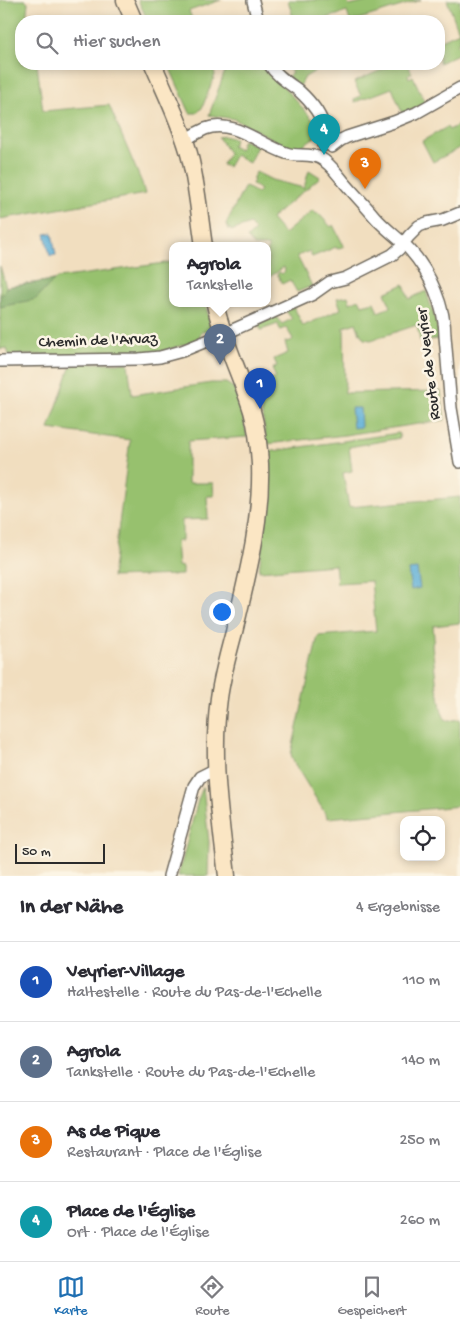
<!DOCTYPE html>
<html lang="de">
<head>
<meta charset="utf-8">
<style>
	body { margin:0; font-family:"Gochi Hand",sans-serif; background:#f2f2f3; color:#2b2b33 }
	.controls { position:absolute; right:15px; bottom:15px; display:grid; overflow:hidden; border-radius:10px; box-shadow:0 2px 8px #0003 }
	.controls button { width:45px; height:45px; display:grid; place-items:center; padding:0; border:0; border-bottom:1px solid #e1e1e2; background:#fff; color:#2b2b33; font:25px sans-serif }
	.scale { position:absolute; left:15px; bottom:12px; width:90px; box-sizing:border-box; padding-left:5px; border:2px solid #2b2b2b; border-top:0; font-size:14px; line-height:18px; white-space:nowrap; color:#2b2b2b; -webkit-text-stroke:4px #fcf5e5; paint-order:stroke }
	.you { position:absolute; left:221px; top:611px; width:18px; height:18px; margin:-12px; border:4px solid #fff; border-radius:50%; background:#1a73e8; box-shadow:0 0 0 8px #1a73e833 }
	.badge { display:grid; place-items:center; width:32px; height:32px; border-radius:50%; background:#1f6fb2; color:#fff; font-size:16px; font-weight:700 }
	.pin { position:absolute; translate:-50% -41px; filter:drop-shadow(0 1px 2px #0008) }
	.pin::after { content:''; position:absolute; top:26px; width:18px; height:15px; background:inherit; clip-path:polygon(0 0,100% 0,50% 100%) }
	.popup { position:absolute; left:169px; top:242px; width:102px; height:65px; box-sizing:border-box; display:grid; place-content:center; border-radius:10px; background:#fff; filter:drop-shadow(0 1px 4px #0005); font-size:16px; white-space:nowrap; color:#7c7c81 }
	.popup b { font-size:19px; color:#2b2b33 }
	.popup::after { content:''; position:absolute; left:50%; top:100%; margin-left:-10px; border:10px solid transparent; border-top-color:#fff }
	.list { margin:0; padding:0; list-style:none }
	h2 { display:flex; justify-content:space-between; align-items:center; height:65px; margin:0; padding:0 20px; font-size:21px }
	h2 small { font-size:16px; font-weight:400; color:#7c7c81 }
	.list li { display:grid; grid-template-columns:32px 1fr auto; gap:15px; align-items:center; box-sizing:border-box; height:80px; padding:0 20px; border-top:1px solid #e1e1e2 }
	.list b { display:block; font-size:19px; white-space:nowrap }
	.list p { margin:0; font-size:16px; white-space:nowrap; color:#7c7c81 }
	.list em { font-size:16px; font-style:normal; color:#7c7c81 }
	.icon { flex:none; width:28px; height:28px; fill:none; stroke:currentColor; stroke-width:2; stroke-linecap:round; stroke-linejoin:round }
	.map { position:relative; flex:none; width:460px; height:876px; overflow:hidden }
	.search { position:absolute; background:#fff; box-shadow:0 2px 8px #0003; left:15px; right:15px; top:15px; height:55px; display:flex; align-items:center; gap:12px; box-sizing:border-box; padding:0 18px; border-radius:20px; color:#7c7c81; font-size:19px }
	.sheet { height:385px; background:#fff }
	nav { display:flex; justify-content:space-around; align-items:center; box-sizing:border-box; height:70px; border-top:1px solid #e1e1e2; background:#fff; font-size:14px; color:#7c7c81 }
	nav a { display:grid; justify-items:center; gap:2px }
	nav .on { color:#1f6fb2 }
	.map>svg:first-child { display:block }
	.green { fill:#97c16e; stroke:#61764c }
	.forest { fill:#79a761; stroke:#526946 }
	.water { fill:#5caed7; stroke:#446c81 }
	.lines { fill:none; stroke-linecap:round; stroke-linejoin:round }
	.minor-casing { stroke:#706a5f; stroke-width:14 }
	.secondary-casing { stroke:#706a5f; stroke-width:19 }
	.minor { stroke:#fff; stroke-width:11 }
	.secondary { stroke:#fbe6c4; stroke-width:16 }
	.labels { text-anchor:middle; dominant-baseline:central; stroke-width:5; stroke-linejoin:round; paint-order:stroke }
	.street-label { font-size:16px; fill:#2b2b2b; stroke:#fcf5e5 }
</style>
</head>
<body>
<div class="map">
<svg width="460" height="876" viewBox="0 0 460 876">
	<rect width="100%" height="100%" fill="#fcf5e5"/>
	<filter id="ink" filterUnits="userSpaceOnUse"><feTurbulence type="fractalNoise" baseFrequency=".02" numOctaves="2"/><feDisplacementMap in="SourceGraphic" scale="10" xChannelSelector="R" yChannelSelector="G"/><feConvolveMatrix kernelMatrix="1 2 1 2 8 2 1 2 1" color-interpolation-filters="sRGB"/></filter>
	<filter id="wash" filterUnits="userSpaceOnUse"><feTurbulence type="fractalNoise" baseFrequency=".0096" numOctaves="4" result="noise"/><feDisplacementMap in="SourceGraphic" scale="20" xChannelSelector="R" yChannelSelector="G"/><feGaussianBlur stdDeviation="1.12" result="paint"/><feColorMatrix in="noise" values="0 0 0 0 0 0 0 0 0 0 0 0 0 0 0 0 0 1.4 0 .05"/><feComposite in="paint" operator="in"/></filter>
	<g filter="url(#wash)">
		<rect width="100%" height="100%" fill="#f1debf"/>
		<!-- green -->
		<path class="green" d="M0,0H25L28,3L26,21H21V64H37L43,111L109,105L142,183L145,194L0,219Z
			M138,0H221L189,11L193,21H148Z
			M288,0H347L349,6L375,0H421L353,21H350L347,12L327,18V21H294Z
			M447,0H460V42L457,43L460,49V53L439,63V41L459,32Z
			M168,64H212L215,75L202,108L197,113H190Z
			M239,64H261L268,74L284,87L315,122V137L297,149L288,147L234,119L209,115L225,71Z
			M287,64H314L317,70L305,77L300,86L288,77L292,72L284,65Z
			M395,64H407L412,73L408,75L409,78L413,76L425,103L403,115L392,88L355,102L354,99L361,96L354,82Z
			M460,124V148L433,162L422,141L447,127L449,130Z
			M224,136L235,139L232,146L239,150L243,140L257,146L249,163L235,155L228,167L222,164L229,153L218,137Z
			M309,170L320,177C304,192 286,204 271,219L284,234L313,210L316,214L318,213L331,227L333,225L344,246L337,249L336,247L312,257L310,251L297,256L312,286L297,292L290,280L282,284L277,274L280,272L282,274L285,271L284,267L268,278V246H254L247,238L255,231L250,224L231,231V229H228L226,224L245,186L257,193L260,190L252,184L254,180L252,179L256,172L272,180L304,188Z
			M172,262V304H206L211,330L201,332L199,340L160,352L68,355H9L7,348L0,349V266L6,287L54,280L58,278Z
			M404,284L409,299L426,291L436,321L439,339L420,341L417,325L371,340L364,339L360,333L356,323L344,327L345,393L441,391L445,420L345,435L267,444L261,408L253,387L276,378L272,369L277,366L274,359L288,353L285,342L291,341L293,339L287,329L285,328L280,330L278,324L261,330L258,324L276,317L282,324L292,319L286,311L294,307L303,326L341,309L337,298L348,296L350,303L359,299L362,305L374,302L378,312L391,307L385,293Z
			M77,363H128L132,395L211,383H226L234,388L243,414L247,437L188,441V483H213L214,496H207L208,519L182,520V541H176L178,566L182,567V575L112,577L130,440L49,429L70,368Z
			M399,433L400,438L349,447L352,471L343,473L349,507L460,497V623L433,626L434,638L432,645L437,688C441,698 439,713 447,721L460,719V806L328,818L294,763L291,754L318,636L376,631L371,581L337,583L335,565L259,571L267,499L266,452Z
			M203,787L209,842L208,876H178L198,800Z"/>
		<!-- forest -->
		<path class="forest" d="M54,280L36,299L0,307V295L3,294L6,287Z"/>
		<!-- water -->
		<path class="water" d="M52,233L56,255L50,256L45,234Z
			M351,408H360L361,427L353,428Z
			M417,569L420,588L411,590L408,570Z"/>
	</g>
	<g filter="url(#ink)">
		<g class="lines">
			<defs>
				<path id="minor" d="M253,1L258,21
					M269,64C276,75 287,82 298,90C309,100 322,114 324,129C325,134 325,139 324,145
					M185,140C191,136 198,132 205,129C232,118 261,145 286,153C297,157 310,153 320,158C330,163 337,174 344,182C354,194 364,204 374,216C385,229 399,238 410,250C430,272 445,307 445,336L451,408L460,462
					M332,147L341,140L347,137L394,122L416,113L460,88
					M0,361L139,359L160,357L182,351L224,334L313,294L330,282L346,278L392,255L399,249L409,236L419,226L427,223L443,220L460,213
					M169,876L194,786L200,777L216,769"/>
				<path id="secondary" d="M125,0L134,21
					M153,64C165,92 179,120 188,150C197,181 199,214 204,246
					M215,304C223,341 241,375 252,411C257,428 259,446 260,464C262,521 247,577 234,632C228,654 222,676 219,698C211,758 220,817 227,876"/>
			</defs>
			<!-- minor casing -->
			<use href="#minor" class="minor-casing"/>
			<!-- secondary casing -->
			<use href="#secondary" class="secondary-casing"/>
			<!-- minor -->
			<use href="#minor" class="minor"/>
			<!-- secondary -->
			<use href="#secondary" class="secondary"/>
		</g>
	</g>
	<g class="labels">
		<!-- street labels -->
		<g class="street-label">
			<text transform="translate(98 342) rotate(-2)">Chemin de l'Arvaz</text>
			<text transform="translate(430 364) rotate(-97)">Route de Veyrier</text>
		</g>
	</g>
</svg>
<div class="controls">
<button><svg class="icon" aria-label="locate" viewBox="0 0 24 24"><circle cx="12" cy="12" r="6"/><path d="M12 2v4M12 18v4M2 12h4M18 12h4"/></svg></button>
</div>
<div class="scale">50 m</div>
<div class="you"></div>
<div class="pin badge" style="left:260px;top:409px;background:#1a4fb4">1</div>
<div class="pin badge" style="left:220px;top:365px;background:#5c6f8a">2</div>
<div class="popup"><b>Agrola</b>Tankstelle</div>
<div class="pin badge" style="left:365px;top:189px;background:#e8710a">3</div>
<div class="pin badge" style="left:324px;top:155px;background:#0f9aa8">4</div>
<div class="search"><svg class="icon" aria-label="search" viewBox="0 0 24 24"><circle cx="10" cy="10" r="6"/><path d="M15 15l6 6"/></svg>Hier suchen</div>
</div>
<section class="sheet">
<h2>In der Nähe<small>4 Ergebnisse</small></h2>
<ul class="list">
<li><span class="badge" style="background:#1a4fb4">1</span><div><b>Veyrier-Village</b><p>Haltestelle · Route du Pas-de-l'Echelle</p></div><em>110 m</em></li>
<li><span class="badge" style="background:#5c6f8a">2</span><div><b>Agrola</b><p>Tankstelle · Route du Pas-de-l'Echelle</p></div><em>140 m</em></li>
<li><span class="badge" style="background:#e8710a">3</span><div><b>As de Pique</b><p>Restaurant · Place de l'Église</p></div><em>250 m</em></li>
<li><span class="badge" style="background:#0f9aa8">4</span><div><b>Place de l'Église</b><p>Ort · Place de l'Église</p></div><em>260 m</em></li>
</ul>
</section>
<nav>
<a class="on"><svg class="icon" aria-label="map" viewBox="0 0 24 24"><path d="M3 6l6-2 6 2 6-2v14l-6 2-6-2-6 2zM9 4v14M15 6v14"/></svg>Karte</a>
<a><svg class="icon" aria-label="directions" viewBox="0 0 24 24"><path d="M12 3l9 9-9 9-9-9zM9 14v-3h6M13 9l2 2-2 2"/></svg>Route</a>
<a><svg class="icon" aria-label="saved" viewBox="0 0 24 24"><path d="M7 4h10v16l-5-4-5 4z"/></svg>Gespeichert</a>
</nav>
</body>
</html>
